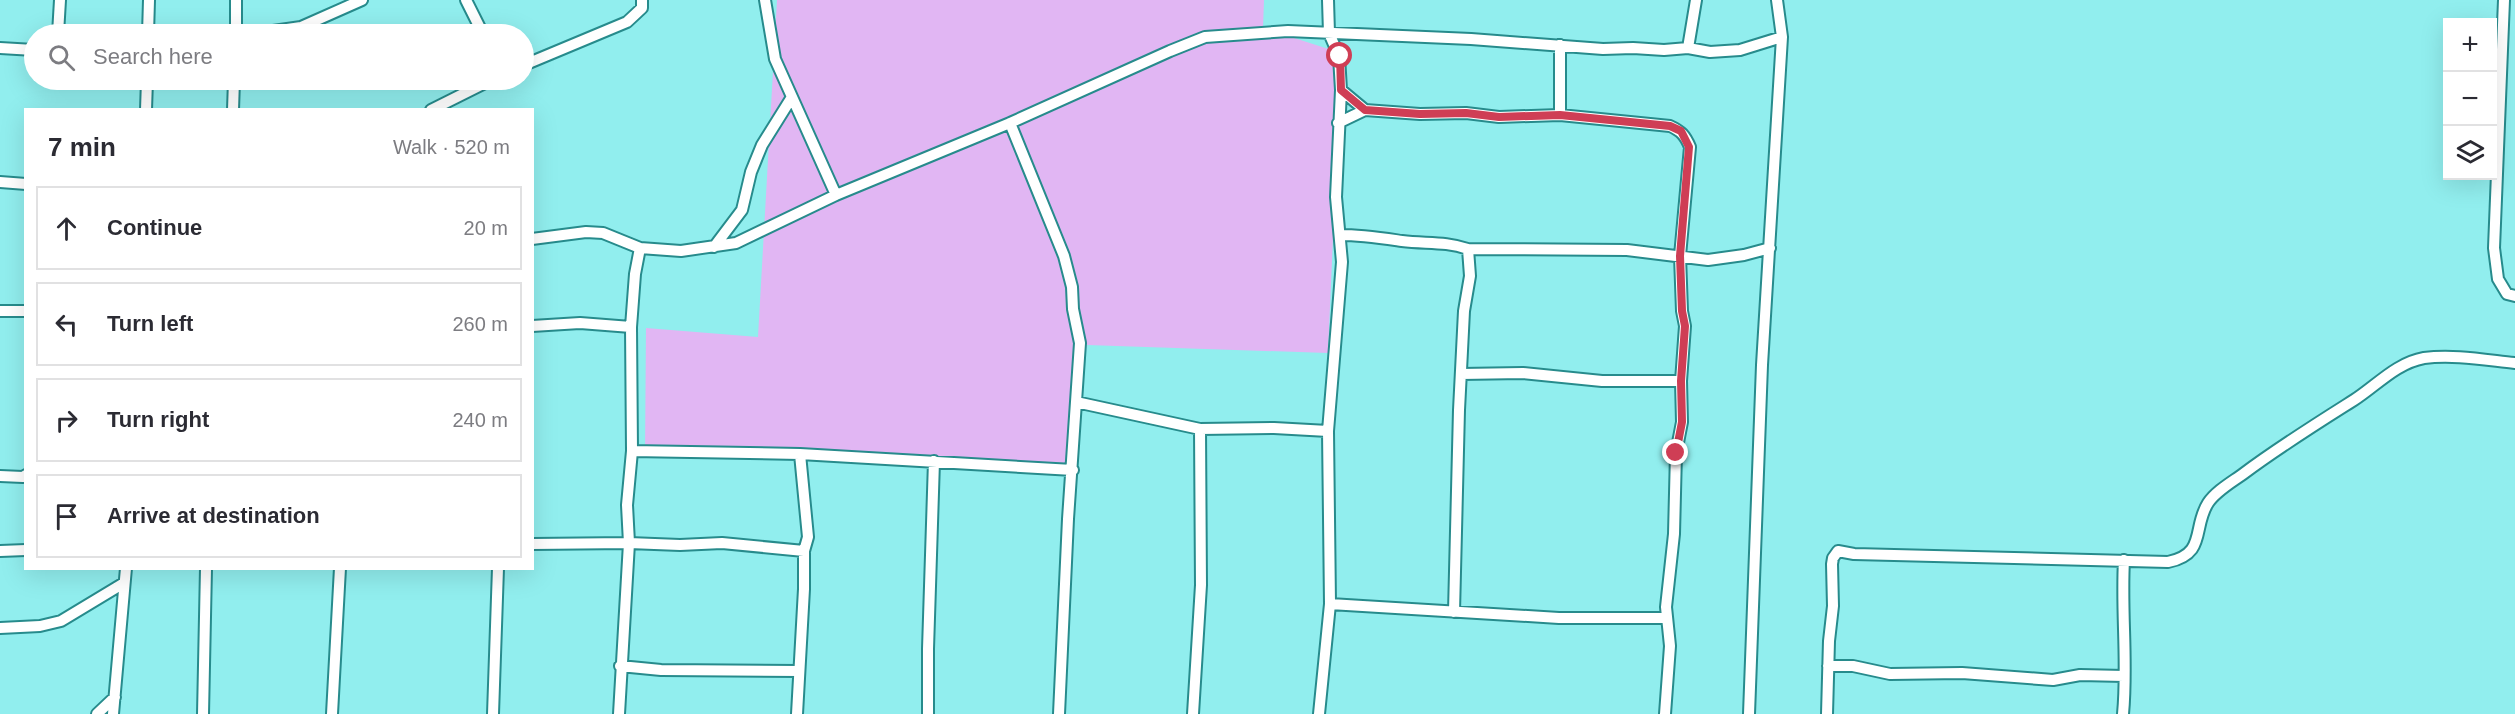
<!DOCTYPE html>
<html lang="en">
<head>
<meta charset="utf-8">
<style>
	body { margin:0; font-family:Arial,sans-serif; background:#f7f7f7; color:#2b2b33 }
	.controls { position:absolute; right:18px; top:18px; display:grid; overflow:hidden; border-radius:0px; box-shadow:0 6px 24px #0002 }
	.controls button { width:54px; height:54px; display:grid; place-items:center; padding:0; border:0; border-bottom:2px solid #e1e1e2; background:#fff; color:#2b2b33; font:30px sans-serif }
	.stop { position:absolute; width:18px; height:18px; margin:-14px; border:4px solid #cf3e55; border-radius:50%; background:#fff }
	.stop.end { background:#cf3e55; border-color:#fff; box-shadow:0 2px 6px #0008 }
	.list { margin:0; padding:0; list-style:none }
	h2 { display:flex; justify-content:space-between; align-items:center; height:78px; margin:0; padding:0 24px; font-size:26px }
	h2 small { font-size:20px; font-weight:400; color:#7c7c81 }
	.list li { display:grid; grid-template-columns:39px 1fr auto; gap:18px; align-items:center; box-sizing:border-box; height:84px; margin:0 12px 12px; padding:0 12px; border:2px solid #e1e1e2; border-radius:0px }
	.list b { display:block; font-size:22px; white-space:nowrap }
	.list em { font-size:20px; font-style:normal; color:#7c7c81 }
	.icon { flex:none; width:33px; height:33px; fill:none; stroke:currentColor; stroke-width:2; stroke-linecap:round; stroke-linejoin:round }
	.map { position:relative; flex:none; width:2515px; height:714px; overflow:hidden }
	.search { position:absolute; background:#fff; box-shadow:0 6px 24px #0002; left:24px; top:24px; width:510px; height:66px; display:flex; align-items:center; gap:15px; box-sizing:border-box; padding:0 21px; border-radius:33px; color:#7c7c81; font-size:22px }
	.panel { position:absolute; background:#fff; box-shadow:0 6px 24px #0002; left:24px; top:108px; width:510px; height:462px; border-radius:0px }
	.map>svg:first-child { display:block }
	.green { fill:#e1b6f3 }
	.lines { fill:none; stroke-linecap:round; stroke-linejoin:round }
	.street-casing { stroke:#278b8c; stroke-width:14 }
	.street { stroke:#fff; stroke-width:10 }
	.route { stroke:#cf3e55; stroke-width:8 }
</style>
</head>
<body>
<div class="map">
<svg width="2515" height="714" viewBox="0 0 2515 714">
	<rect width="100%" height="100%" fill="#91eeee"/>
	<!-- green -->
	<path class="green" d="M777,0H1264L1263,28L1341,53L1328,353L1087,345L1069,463L645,454L646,328L758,337Z"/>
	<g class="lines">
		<defs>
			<path id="street" d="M466,0L483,34
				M765,0L775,59L836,195
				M2504,0L2494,248L2498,279L2507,294L2515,296
				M236,32H266L301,27L362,0
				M58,34L60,0
				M148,34L149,0
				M236,34V0
				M1560,45V115
				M0,48L34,50
				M1688,48L1696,0
				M524,65L627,22L642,8V0
				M1341,90L1365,110
				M146,110L147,80
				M233,110L234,80
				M431,110L491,80
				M1010,123L1064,256L1072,287L1073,309L1080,343L1068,519L1059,714
				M1338,123L1365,110L1420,114L1466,113L1499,117L1560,115L1670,126C1681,131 1685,135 1690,147L1680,256L1682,311L1685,326L1681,381L1682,422L1676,453L1674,534L1666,607L1670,646L1665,714
				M0,182L26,184
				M1340,235C1362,235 1381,238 1402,241C1426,244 1445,241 1468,249L1627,250L1708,260L1744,255L1770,248
				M532,239L586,232L603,233L640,248L681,251L736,243L836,195L1010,123L1170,51L1205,37L1288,31L1471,39L1603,49L1633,48L1664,50L1688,48L1710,52L1740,50L1782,37
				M714,247L742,210L751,172L762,145L792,97
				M0,311H26
				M532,326L580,323L631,327
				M1461,374L1523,373L1602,381H1681
				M1076,402L1200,429L1274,428L1328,431
				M632,451L800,454L1073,470
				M0,476L23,477L26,475
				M532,544L629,543L680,545L722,543L804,551
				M0,551L26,550
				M1330,604L1559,618H1666
				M1454,612L1459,410L1464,311L1470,276L1468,249
				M0,628L40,626L61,621L124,583
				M620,666L661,670L799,671
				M1828,666H1853L1890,674L1962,673L2053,680L2080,675L2124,676
				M97,714L115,697
				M113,714L126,568
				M203,714L206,568
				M332,714L340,568
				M493,714L498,568
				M619,714L629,543L627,505L632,451L631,327L635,274L640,248
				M797,714L804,589V551L808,537L800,454
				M928,714V649L934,461
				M1193,714L1201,585L1200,429
				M1319,714L1330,604L1328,431L1342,262L1336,197L1341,90L1339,56L1329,33L1328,0
				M1749,714L1762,365L1782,37L1777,0
				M1827,714L1829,641L1833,606L1832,564L1833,558L1838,551L1854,554L2168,562C2207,554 2192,528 2208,503C2216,491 2232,482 2243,474C2279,447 2316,424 2354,400C2376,386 2396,363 2424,358C2453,354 2486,360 2515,363
				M2123,714C2128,663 2121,612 2124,560"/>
		</defs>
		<!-- street casing -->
		<use href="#street" class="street-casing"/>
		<!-- street -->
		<use href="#street" class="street"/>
	</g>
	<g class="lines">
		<!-- route -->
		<path class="route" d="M1340,56L1341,90L1365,110L1420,114L1466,113L1499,117L1560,115L1670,126L1681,131L1689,147L1680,256L1682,311L1685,326L1681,381L1682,422L1676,453"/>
	</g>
</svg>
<div class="controls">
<button>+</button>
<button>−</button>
<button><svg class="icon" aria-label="layers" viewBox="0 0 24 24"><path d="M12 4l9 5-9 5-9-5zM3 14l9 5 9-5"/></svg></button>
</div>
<div class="stop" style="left:1340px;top:56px"></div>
<div class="stop end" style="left:1676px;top:453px"></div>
<div class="search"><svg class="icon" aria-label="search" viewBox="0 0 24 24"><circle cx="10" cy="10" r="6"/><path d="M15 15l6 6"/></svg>Search here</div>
<section class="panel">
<h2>7 min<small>Walk · 520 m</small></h2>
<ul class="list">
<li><svg class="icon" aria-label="ahead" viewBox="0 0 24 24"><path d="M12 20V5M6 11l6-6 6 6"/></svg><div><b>Continue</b></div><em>20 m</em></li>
<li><svg class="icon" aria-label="left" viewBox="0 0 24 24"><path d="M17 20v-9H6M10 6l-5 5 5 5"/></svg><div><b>Turn left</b></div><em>260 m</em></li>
<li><svg class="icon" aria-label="right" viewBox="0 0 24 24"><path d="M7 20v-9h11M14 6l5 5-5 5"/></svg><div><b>Turn right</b></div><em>240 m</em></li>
<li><svg class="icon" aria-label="arrive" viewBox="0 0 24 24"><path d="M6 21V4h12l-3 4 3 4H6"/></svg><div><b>Arrive at destination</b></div></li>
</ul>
</section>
</div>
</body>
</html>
